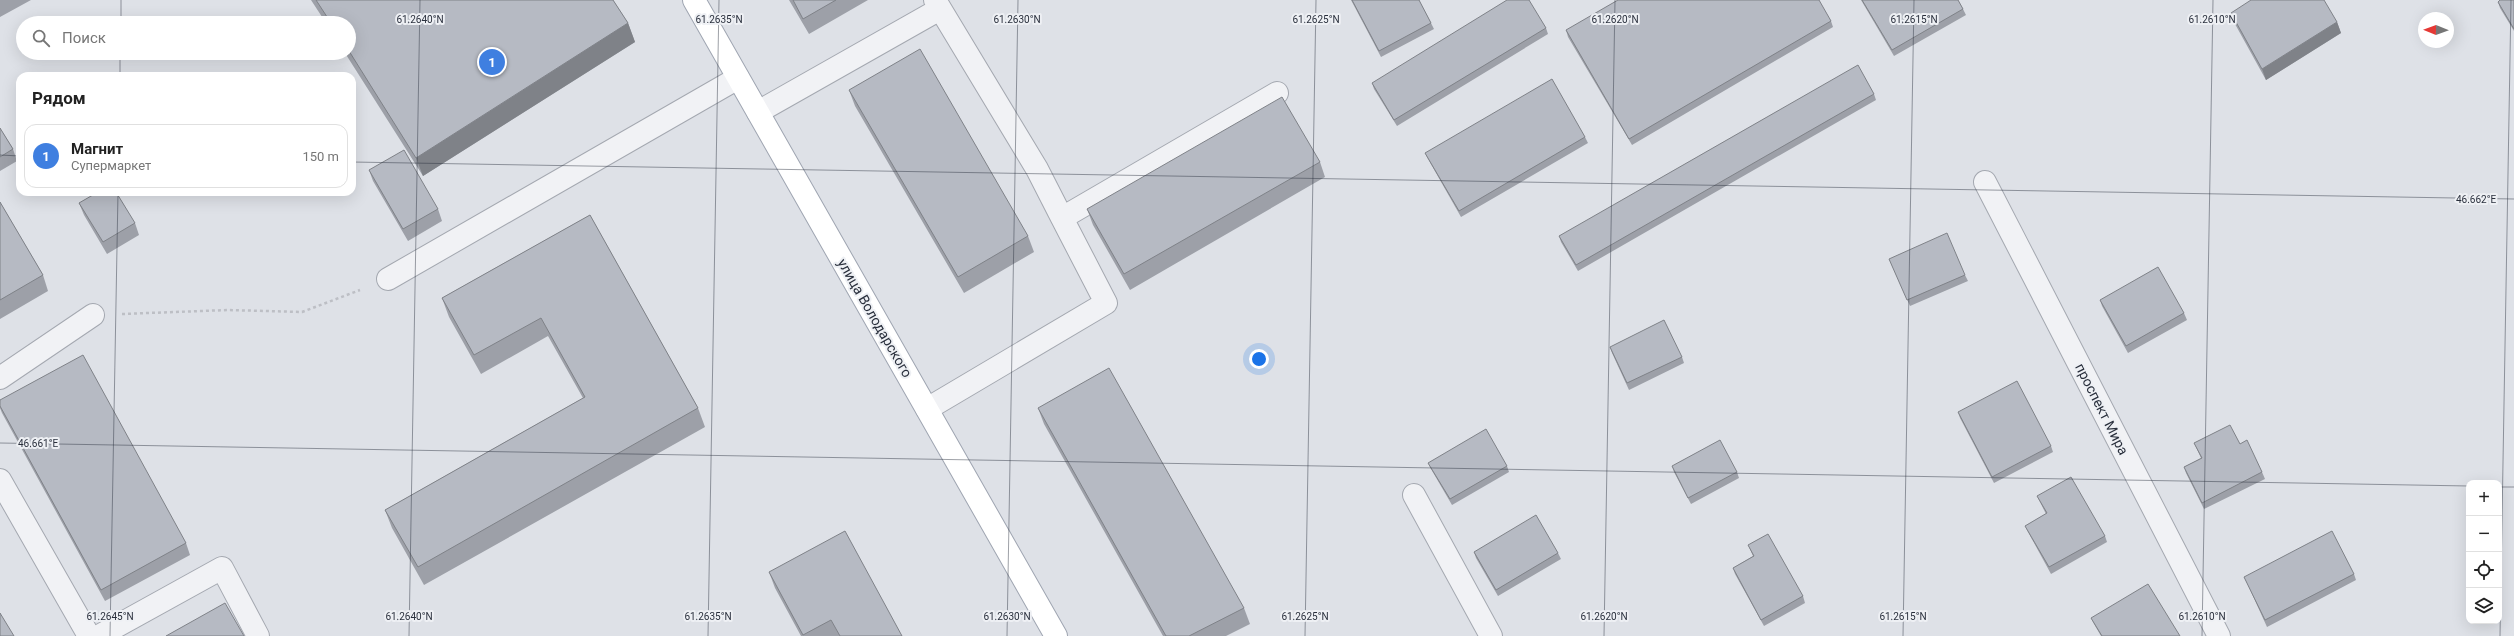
<!DOCTYPE html>
<html lang="ru">
<head>
<meta charset="utf-8">
<style>
	body { margin:0; font-family:Roboto,sans-serif; background:#f2f2f2; color:#222 }
	.controls { position:absolute; right:12px; bottom:12px; display:grid; overflow:hidden; border-radius:8px; box-shadow:0 4px 16px #0002 }
	.controls button { width:36px; height:36px; display:grid; place-items:center; padding:0; border:0; border-bottom:1px solid #e0e0e0; background:#fff; color:#222; font:20px sans-serif }
	.compass { position:absolute; left:2418px; top:12px; width:36px; height:36px; border-radius:50%; background:#fff; box-shadow:0 4px 16px #0002; rotate:271deg }
	.you { position:absolute; left:1259px; top:359px; width:14px; height:14px; margin:-10px; border:3px solid #fff; border-radius:50%; background:#1a73e8; box-shadow:0 0 0 6px #1a73e833 }
	.badge { display:grid; place-items:center; width:26px; height:26px; border-radius:50%; background:#7c3aed; color:#fff; font-size:13px; font-weight:700 }
	.pin { position:absolute; translate:-50% -50%; border:2px solid #fff; box-shadow:0 1px 4px #0006 }
	.list { margin:0; padding:0; list-style:none }
	h2 { display:flex; justify-content:space-between; align-items:center; height:52px; margin:0; padding:0 16px; font-size:17px }
	h2 small { font-size:13px; font-weight:400; color:#767676 }
	.list li { display:grid; grid-template-columns:26px 1fr auto; gap:12px; align-items:center; box-sizing:border-box; height:64px; margin:0 8px 8px; padding:0 8px; border:1px solid #e0e0e0; border-radius:12px }
	.list b { display:block; font-size:15px; white-space:nowrap }
	.list p { margin:0; font-size:13px; white-space:nowrap; color:#767676 }
	.list em { font-size:13px; font-style:normal; color:#767676 }
	.icon { flex:none; width:22px; height:22px; fill:none; stroke:currentColor; stroke-width:2; stroke-linecap:round; stroke-linejoin:round }
	.map { position:relative; flex:none; width:2514px; height:636px; overflow:hidden }
	.search { position:absolute; background:#fff; box-shadow:0 4px 16px #0002; left:16px; top:16px; width:340px; height:44px; display:flex; align-items:center; gap:10px; box-sizing:border-box; padding:0 14px; border-radius:22px; color:#767676; font-size:15px }
	.panel { position:absolute; background:#fff; box-shadow:0 4px 16px #0002; left:16px; top:72px; width:340px; height:124px; border-radius:12px }
	.map>svg:first-child { display:block }
	.lines { fill:none; stroke-linecap:round; stroke-linejoin:round }
	.minor-casing { stroke:#a4a8b0; stroke-width:24 }
	.major-casing { stroke:#9fa5b1; stroke-width:24 }
	.path { stroke:#bdbfc5; stroke-width:2.5; stroke-dasharray:3 3; stroke-linecap:butt }
	.minor { stroke:#f1f2f5; stroke-width:22 }
	.major { stroke:#fff; stroke-width:22 }
	.wall { fill:#9da0a8 }
	.shaded-wall { fill:#7f8288 }
	.building { fill:#b6bac3; stroke:#7f8288 }
	.ticks { fill:none; stroke:#292f3c; stroke-width:1; stroke-opacity:0.45 }
	.labels { text-anchor:middle; dominant-baseline:central; stroke-width:4; stroke-linejoin:round; paint-order:stroke }
	.street-label { font-size:14px; fill:#292f3c; stroke:#eef0f4 }
	.ticks-label { font-size:10px; text-anchor:middle; fill:#292f3c; stroke:#eef0f4; stroke-width:4; stroke-linejoin:round; paint-order:stroke }
</style>
</head>
<body>
<div class="map">
<svg width="2514" height="636" viewBox="0 0 2514 636">
	<rect width="100%" height="100%" fill="#dee1e7"/>
	<g class="lines">
		<defs>
			<path id="minor" d="M935,0L1037,169L1062,218
				M758,112L940,9
				M1985,182L2219,636
				M388,279L738,78
				M0,378L93,315
				M927,409L1106,303L1062,218L1277,93
				M0,480L89,636
				M1414,495L1491,636
				M99,636L222,568L258,636"/>
			<path id="major" d="M694,0L1056,636"/>
		</defs>
		<!-- minor casing -->
		<use href="#minor" class="minor-casing"/>
		<!-- major casing -->
		<use href="#major" class="major-casing"/>
		<!-- path -->
		<path class="path" d="M122,314L228,310L302,312L360,290"/>
		<!-- minor -->
		<use href="#minor" class="minor"/>
		<!-- major -->
		<use href="#major" class="major"/>
	</g>
	<!-- wall -->
	<path class="wall" d="M0,0H31L0,17Z
		M311,0H613L628,23L635,42L423,176L345,53H349V23H326Z
		M789,0H868L809,34Z
		M1351,0H1419L1431,23L1434,29L1381,57Z
		M1861,0H1958L1963,9L1966,15L1894,56Z
		M2514,0V31L2500,8L2498,2Z
		M2231,13L2337,22L2341,33L2266,80L2235,24Z
		M1831,21L1833,27L1632,145L1568,37L1566,30Z
		M1546,28L1548,34L1397,126L1374,89L1372,83Z
		M849,90L1028,236L1034,252L964,293L855,106Z
		M1874,94L1876,100L1578,271L1561,242L1559,236Z
		M0,128L13,149L17,161L0,171Z
		M1585,137L1588,143L1461,217L1428,159L1425,153Z
		M1320,162L1325,177L1130,290L1093,225L1087,209Z
		M369,170L438,209L442,221L408,241L373,181Z
		M0,202L43,275L48,291L0,319Z
		M79,203L135,223L139,235L107,254L84,215Z
		M590,215L698,408L705,427L424,585L392,528L385,510L583,398L548,336L481,374L449,317L442,298Z
		M1889,259L1965,275L1968,281L1910,306Z
		M2100,300L2184,313L2187,320L2128,353L2102,306Z
		M1610,347L1682,357L1684,363L1629,390L1612,353Z
		M0,400L186,543L190,555L105,601L2,413L0,408Z
		M1038,408L1244,608L1250,624L1226,636H1163L1044,424Z
		M1958,412L2051,446L2053,452L1994,483L1960,418Z
		M2194,443L2240,444L2262,472L2265,479L2204,509L2186,473L2184,467L2201,458Z
		M1428,463L1507,466L1509,472L1452,505L1431,469Z
		M1672,466L1737,472L1739,478L1691,504L1674,472Z
		M2037,496L2105,536L2107,542L2051,574L2028,532L2025,526L2046,514Z
		M1748,545L1803,596L1805,603L1764,626L1735,574L1733,568L1753,556Z
		M1474,552L1558,553L1561,559L1498,596L1476,558Z
		M769,572L902,636H801L775,588Z
		M2354,574L2356,580L2267,627L2247,583L2244,577Z
		M2091,618L2180,636H2101L2094,624Z"/>
	<!-- shaded-wall -->
	<path class="shaded-wall" d="M2337,22L2341,33L2266,80L2262,69Z
		M628,23L635,42L423,176L416,158Z"/>
	<!-- building -->
	<path class="building" d="M316,0H613L628,23L416,158L349,51V23H331Z
		M793,0H836L803,19Z
		M1352,0H1419L1431,23L1379,51Z
		M1507,0H1529L1546,28L1394,120L1372,83Z
		M1618,0H1819L1831,21L1629,139L1566,30Z
		M1862,0H1958L1963,9L1892,50Z
		M2251,0H2324L2337,22L2262,69L2231,13Z
		M2500,0H2514V29L2498,2Z
		M920,49L1028,236L958,277L849,90Z
		M1858,65L1874,94L1576,265L1559,236Z
		M1552,79L1585,137L1459,211L1425,153Z
		M1282,97L1320,162L1124,274L1087,209Z
		M0,128L13,149L0,157Z
		M404,150L438,209L403,229L369,170Z
		M98,192H116L135,223L103,242L79,203Z
		M0,202L43,275L0,300Z
		M590,215L698,408L418,567L385,510L585,397L541,318L474,355L442,298Z
		M1947,233L1965,275L1907,300L1889,259Z
		M2158,267L2184,313L2126,346L2100,300Z
		M1664,320L1682,357L1627,383L1610,347Z
		M83,355L186,543L101,590L0,406V400Z
		M1109,368L1244,608L1189,636H1166L1038,408Z
		M2017,381L2051,446L1992,477L1958,412Z
		M2230,425L2240,444L2247,440L2262,472L2202,503L2184,467L2202,458L2194,443Z
		M1486,429L1507,466L1450,499L1428,463Z
		M1720,440L1737,472L1688,498L1672,466Z
		M2071,477L2105,536L2049,567L2025,526L2047,513L2037,496Z
		M1536,515L1558,553L1496,590L1474,552Z
		M845,531L902,636H840L831,620L803,635L769,572Z
		M2332,531L2354,574L2265,620L2244,577Z
		M1768,534L1803,596L1761,620L1733,568L1754,556L1748,545Z
		M2148,584L2180,636H2102L2091,618Z
		M225,603L244,636H166Z
		M0,613L14,636H0Z"/>
	<!-- ticks -->
	<path class="ticks" d="M121,23V0M120,76V53M0,155L20,156M352,162L2514,199M0,443L2469,486M2499,487H2514M110,636L118,192M409,636L420,0M708,636L719,0M1007,636L1018,0M1305,636L1316,0M1604,636L1615,0M1903,636L1914,0M2202,636L2213,0M2500,636L2511,0"/>
	<g class="labels">
		<!-- street labels -->
		<g class="street-label">
			<text transform="translate(875 318) rotate(60)">улица Володарского</text>
			<text transform="translate(2102 409) rotate(63)">проспект Мира</text>
		</g>
	</g>
	<g class="ticks-label">
		<text x="420" y="23">61.2640°N</text>
		<text x="719" y="23">61.2635°N</text>
		<text x="1017" y="23">61.2630°N</text>
		<text x="1316" y="23">61.2625°N</text>
		<text x="1615" y="23">61.2620°N</text>
		<text x="1914" y="23">61.2615°N</text>
		<text x="2212" y="23">61.2610°N</text>
		<text x="2476" y="203">46.662°E</text>
		<text x="38" y="447">46.661°E</text>
		<text x="110" y="620">61.2645°N</text>
		<text x="409" y="620">61.2640°N</text>
		<text x="708" y="620">61.2635°N</text>
		<text x="1007" y="620">61.2630°N</text>
		<text x="1305" y="620">61.2625°N</text>
		<text x="1604" y="620">61.2620°N</text>
		<text x="1903" y="620">61.2615°N</text>
		<text x="2202" y="620">61.2610°N</text>
	</g>
</svg>
<div class="controls">
<button>+</button>
<button>−</button>
<button><svg class="icon" aria-label="locate" viewBox="0 0 24 24"><circle cx="12" cy="12" r="6"/><path d="M12 2v4M12 18v4M2 12h4M18 12h4"/></svg></button>
<button><svg class="icon" aria-label="layers" viewBox="0 0 24 24"><path d="M12 4l9 5-9 5-9-5zM3 14l9 5 9-5"/></svg></button>
</div>
<svg class="compass" viewBox="-18 -18 36 36"><path d="M0-13l5 13h-10z" fill="#e53935"/><path d="M0 13l5-13h-10z" fill="#767676"/></svg>
<div class="you"></div>
<div class="pin badge" style="left:492px;top:62px;background:#3f7fe0">1</div>
<div class="search"><svg class="icon" aria-label="search" viewBox="0 0 24 24"><circle cx="10" cy="10" r="6"/><path d="M15 15l6 6"/></svg>Поиск</div>
<section class="panel">
<h2>Рядом<small></small></h2>
<ul class="list">
<li><span class="badge" style="background:#3f7fe0">1</span><div><b>Магнит</b><p>Супермаркет</p></div><em>150 m</em></li>
</ul>
</section>
</div>
</body>
</html>
